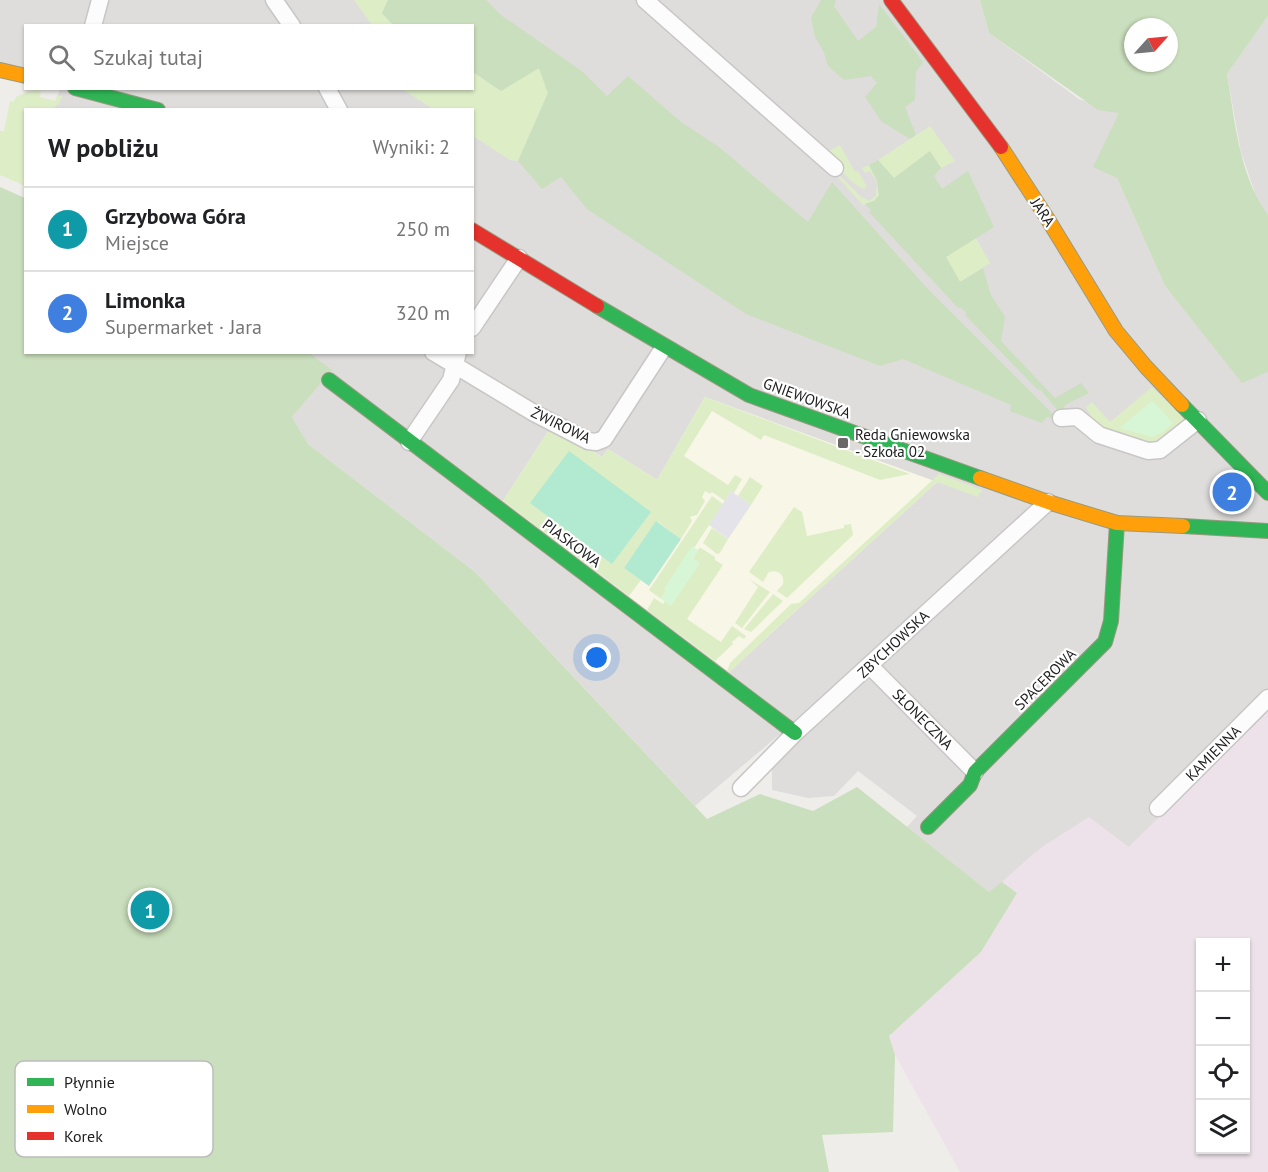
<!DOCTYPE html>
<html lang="pl">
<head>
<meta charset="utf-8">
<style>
	body { margin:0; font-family:"PT Sans",sans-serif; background:#f2f2f2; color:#202124 }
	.controls { position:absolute; right:18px; bottom:18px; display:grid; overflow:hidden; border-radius:0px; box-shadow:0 2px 4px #0004 }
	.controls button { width:54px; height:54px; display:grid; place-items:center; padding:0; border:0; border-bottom:2px solid #e0e0e0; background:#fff; color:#202124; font:30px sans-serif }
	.compass { position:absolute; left:1124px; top:18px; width:54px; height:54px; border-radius:50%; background:#fff; box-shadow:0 2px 4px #0004; rotate:63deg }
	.you { position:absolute; left:597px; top:658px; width:21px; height:21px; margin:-15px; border:4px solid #fff; border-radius:50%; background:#1a73e8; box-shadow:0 0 0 9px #1a73e833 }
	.badge { display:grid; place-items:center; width:39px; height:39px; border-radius:50%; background:#696867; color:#fff; font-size:20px; font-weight:700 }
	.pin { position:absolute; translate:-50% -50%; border:3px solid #fff; box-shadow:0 2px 6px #0006 }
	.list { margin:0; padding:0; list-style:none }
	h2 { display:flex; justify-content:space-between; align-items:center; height:78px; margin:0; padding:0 24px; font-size:26px }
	h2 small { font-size:20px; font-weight:400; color:#757577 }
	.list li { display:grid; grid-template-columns:39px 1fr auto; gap:18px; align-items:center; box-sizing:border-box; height:84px; padding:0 24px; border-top:2px solid #e0e0e0 }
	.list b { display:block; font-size:22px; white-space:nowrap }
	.list p { margin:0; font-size:20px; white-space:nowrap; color:#757577 }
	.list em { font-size:20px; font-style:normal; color:#757577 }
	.icon { flex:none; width:33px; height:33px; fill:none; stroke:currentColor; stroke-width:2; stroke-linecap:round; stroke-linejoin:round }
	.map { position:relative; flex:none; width:1268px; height:1172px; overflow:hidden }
	.search { position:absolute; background:#fff; box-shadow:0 2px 4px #0004; left:24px; top:24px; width:450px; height:66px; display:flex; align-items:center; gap:15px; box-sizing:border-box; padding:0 21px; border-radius:0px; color:#757577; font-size:22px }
	.panel { position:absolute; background:#fff; box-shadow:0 2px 4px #0004; left:24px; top:108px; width:450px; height:246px; border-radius:0px }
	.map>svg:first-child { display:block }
	.residential { fill:#dedddb }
	.industrial { fill:#ede2e9; fill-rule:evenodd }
	.education { fill:#f8f6e6 }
	.grass { fill:#ddeec7 }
	.forest { fill:#cadfbd; fill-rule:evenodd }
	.park { fill:#d7f6d6 }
	.pitch { fill:#b2e9d1 }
	.plaza { fill:#e4e3e9 }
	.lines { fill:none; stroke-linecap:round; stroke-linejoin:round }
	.street-casing { stroke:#c8c7c6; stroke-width:19 }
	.fast-casing { stroke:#999a80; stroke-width:16 }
	.slow-casing { stroke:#999a80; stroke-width:16 }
	.jam-casing { stroke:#999a80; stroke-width:16 }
	.street { stroke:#fdfcfc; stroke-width:16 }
	.fast { stroke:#30b455; stroke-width:14 }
	.slow { stroke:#ff9f0a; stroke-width:14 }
	.jam { stroke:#e5322d; stroke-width:14 }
	.poi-dot { fill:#696867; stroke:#fff; stroke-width:2 }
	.labels { text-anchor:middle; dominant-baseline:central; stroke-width:4.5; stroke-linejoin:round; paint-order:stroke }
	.street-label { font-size:15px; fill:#212121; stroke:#fff }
	.poi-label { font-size:15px; fill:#212121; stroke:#fff; text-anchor:start }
	.key { fill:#fff; stroke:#bcbcbc; stroke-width:1.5 }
	.key-label { font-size:16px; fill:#212121 }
</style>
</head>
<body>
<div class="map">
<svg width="1268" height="1172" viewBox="0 0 1268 1172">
	<rect width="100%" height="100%" fill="#efedea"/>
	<!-- residential -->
	<path class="residential" d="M0,0H980L989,33L1079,99L1120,113L1094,166L1117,178L1165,286L1242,382L1268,372V710L1129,847L1066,832L1044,846L990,893L907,827L917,816L858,771L834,796L808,798L772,790V765L792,744L779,735L695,806L475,572L308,444L292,417L331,370L309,353L472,352V110L54,109L60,88H472V26H26L25,72L0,65Z
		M1268,16V215L1258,202L1241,152L1227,74Z"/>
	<!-- industrial -->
	<path class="industrial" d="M1268,710V1172H960L895,1055L889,1036L981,952L1017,893L1002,882L1032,855L1044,846L1089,817L1129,847ZM1200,942H1246V1150H1200Z"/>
	<!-- education -->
	<path class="education" d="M705,397L937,482L729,672L503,501L549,430L560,438L569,436L602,457L608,449L657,480Z"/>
	<!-- grass -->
	<path class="grass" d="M354,0H388L382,13L393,25H372Z
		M539,68L548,93L518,161L510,160L473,136L472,110L433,109L402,89L472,88L473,72L501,91Z
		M34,90L41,91L40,97L55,101L57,95L62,96L59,104L55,106L54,109L26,110L25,186L0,175V131H4L10,101L13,102L17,96Z
		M930,126L955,161L941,168L930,151L894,178L878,160Z
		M840,145L855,172L858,171L866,185L865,189C849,184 837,164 827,152Z
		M869,165L877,181L879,195L874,201L863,205L835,174L836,172L860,196L869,201L876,196L877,182L870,171L865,173L862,168Z
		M976,238L990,263L960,282L946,257Z
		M1152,387L1188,423L1158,445L1098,429L1086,407L1092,402L1110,422Z
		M705,397L910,474L880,480L764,435L761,440L712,411L684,456L728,485L735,475L742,479L734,493L731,491L725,501L712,492L710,494L705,491L702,497L705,501L697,515L690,517L692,521L681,539L657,521L624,568L641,580L629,596L503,501L549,430L560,438L569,436L602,457L608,449L657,480Z
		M939,474L982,490L978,497L937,482L729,672L727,671L730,663L791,604L799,603Z
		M750,477L763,486L751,505L738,496Z
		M712,496L723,504L694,548L693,547L661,599L649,590Z
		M794,507L802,512L807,536L844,528V525L851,524L853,535L787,598L777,591L783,584C785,575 778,569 769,572L763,582L749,572Z
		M712,528L728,539L720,553L717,554L703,543Z
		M699,548H701L715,557V560L723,565L687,619L721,642L732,626L746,636L744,639L739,636L732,642L733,644L715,661L647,610L654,598L663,604L665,601L671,605L699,563L693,559Z
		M749,579L770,592L742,628L735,623L758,587Z
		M773,594L783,601L751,632L744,629Z"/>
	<!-- forest -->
	<path class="forest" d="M388,0H486L501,15L583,72L607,96L628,76L681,122L719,147L808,222L832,182L926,287L1055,416L1054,419L1047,417L1042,423L1010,411L1011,405L903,359L880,366L746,314L587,209L561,177L542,189L518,161L548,93L539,68L501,91L473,72L472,26L393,25L382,13Z
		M821,0H836L834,6L858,41L876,27L879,4L918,55L923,62L916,72L915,100L905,107L916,135L910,139L882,122L865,97L877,83L871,76L844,80L828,66L824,52L815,37L811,18Z
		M980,0H1268V16L1227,74C1235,121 1239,175 1268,215V372L1242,383L1165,286L1117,178L1093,167L1119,113L1098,110L989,33ZM1133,27H1169V63H1133Z
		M930,151L941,168L934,176L942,189L968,171L994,227L946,257L960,282L983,268L991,295L1005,317L1001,341L1055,398L1081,383L1089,393L1065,405L1063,413L1059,412L1040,389L1038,390L965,315L967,313L960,307L958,308L869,212L871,210L865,204L874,201L879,195L877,181L869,165L878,160L894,178Z
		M0,187L25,198L26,352L309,353L332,370L292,417L308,444L475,572L707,819L760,794L813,811L857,787L989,892L1002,882L1017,893L981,952L889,1036L895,1055L893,1132L822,1135L829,1172H0Z"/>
	<!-- park -->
	<path class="park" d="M1152,401L1173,423L1164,431L1152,437L1120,428Z
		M692,546L698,550L693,559L700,563L671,606L661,599L666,591L664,589Z"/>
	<!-- pitch -->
	<path class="pitch" d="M569,451L651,512L612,564L530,503Z
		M656,521L681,539L649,586L624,568Z"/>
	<!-- plaza -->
	<path class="plaza" d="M731,491L751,505L728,539L709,525Z"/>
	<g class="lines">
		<defs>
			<path id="street" d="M274,0L292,26
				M645,0L835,168
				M93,26L100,0
				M327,88L339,110
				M472,328L519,258
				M433,352L534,413L588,441L596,442L604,439L664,347
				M1061,418L1077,417L1099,435L1148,451L1160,450L1198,420
				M409,442L451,380L458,352
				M870,666L975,772
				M741,788L795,733L1048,502
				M1158,808L1268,698"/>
			<path id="fast" d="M75,88L158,110
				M597,306L749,395L980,478
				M329,380L795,733
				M1182,405L1268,493
				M1183,526L1268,531
				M928,827L970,785L975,772L1105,642L1111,621L1117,523"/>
			<path id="slow" d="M0,70L26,76
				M1001,147L1047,218L1116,331L1146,367L1182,405
				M980,478L1048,502L1117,523L1183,526"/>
			<path id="jam" d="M891,0L1001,147
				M472,230L597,306"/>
		</defs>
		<!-- street casing -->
		<use href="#street" class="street-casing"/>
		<!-- fast casing -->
		<use href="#fast" class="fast-casing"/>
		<!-- slow casing -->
		<use href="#slow" class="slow-casing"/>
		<!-- jam casing -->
		<use href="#jam" class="jam-casing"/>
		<!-- street -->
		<use href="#street" class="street"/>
		<!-- fast -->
		<use href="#fast" class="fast"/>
		<!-- slow -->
		<use href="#slow" class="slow"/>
		<!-- jam -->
		<use href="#jam" class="jam"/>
	</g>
	<!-- markers -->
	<rect class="poi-dot" x="837" y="437" width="12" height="12" rx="3"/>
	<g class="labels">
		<!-- street labels -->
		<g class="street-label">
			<text transform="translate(1043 212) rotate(57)">JARA</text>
			<text transform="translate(807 398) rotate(20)">GNIEWOWSKA</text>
			<text transform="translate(561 425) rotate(26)">ŻWIROWA</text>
			<text transform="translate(572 543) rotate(37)">PIASKOWA</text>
			<text transform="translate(893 644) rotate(-43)">ZBYCHOWSKA</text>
			<text transform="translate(1045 679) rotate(-45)">SPACEROWA</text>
			<text transform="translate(923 719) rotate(45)">SŁONECZNA</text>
			<text transform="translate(1213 753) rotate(-45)">KAMIENNA</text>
		</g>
		<!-- poi labels -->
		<g class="poi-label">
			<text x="855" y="434">Reda Gniewowska<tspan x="855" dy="17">- Szkoła 02</tspan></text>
		</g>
	</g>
	<!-- legend -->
	<rect x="15" y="1061" width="198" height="96" rx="9" class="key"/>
	<rect x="27" y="1078" width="27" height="8" fill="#30b455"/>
	<rect x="27" y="1105" width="27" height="8" fill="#ff9f0a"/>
	<rect x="27" y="1132" width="27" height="8" fill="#e5322d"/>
	<g class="key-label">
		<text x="64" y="1088">Płynnie</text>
		<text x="64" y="1115">Wolno</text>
		<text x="64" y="1142">Korek</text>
	</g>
</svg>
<div class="controls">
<button>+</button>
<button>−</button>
<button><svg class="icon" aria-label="locate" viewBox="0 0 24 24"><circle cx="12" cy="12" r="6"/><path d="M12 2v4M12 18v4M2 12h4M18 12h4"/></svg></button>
<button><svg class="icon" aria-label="layers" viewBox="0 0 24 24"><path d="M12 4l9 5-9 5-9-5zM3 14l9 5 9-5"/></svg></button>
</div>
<svg class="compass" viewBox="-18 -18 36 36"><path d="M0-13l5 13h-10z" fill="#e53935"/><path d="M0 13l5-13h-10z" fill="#757577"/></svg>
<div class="you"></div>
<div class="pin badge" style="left:150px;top:910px;background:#0f9aa8">1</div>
<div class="pin badge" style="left:1232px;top:492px;background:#3f7fe0">2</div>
<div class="search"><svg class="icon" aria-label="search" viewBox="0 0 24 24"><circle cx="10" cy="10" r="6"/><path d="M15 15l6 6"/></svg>Szukaj tutaj</div>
<section class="panel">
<h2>W pobliżu<small>Wyniki: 2</small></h2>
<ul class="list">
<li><span class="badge" style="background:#0f9aa8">1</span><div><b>Grzybowa Góra</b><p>Miejsce</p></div><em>250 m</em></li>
<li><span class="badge" style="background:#3f7fe0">2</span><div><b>Limonka</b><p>Supermarket · Jara</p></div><em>320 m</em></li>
</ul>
</section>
</div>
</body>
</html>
